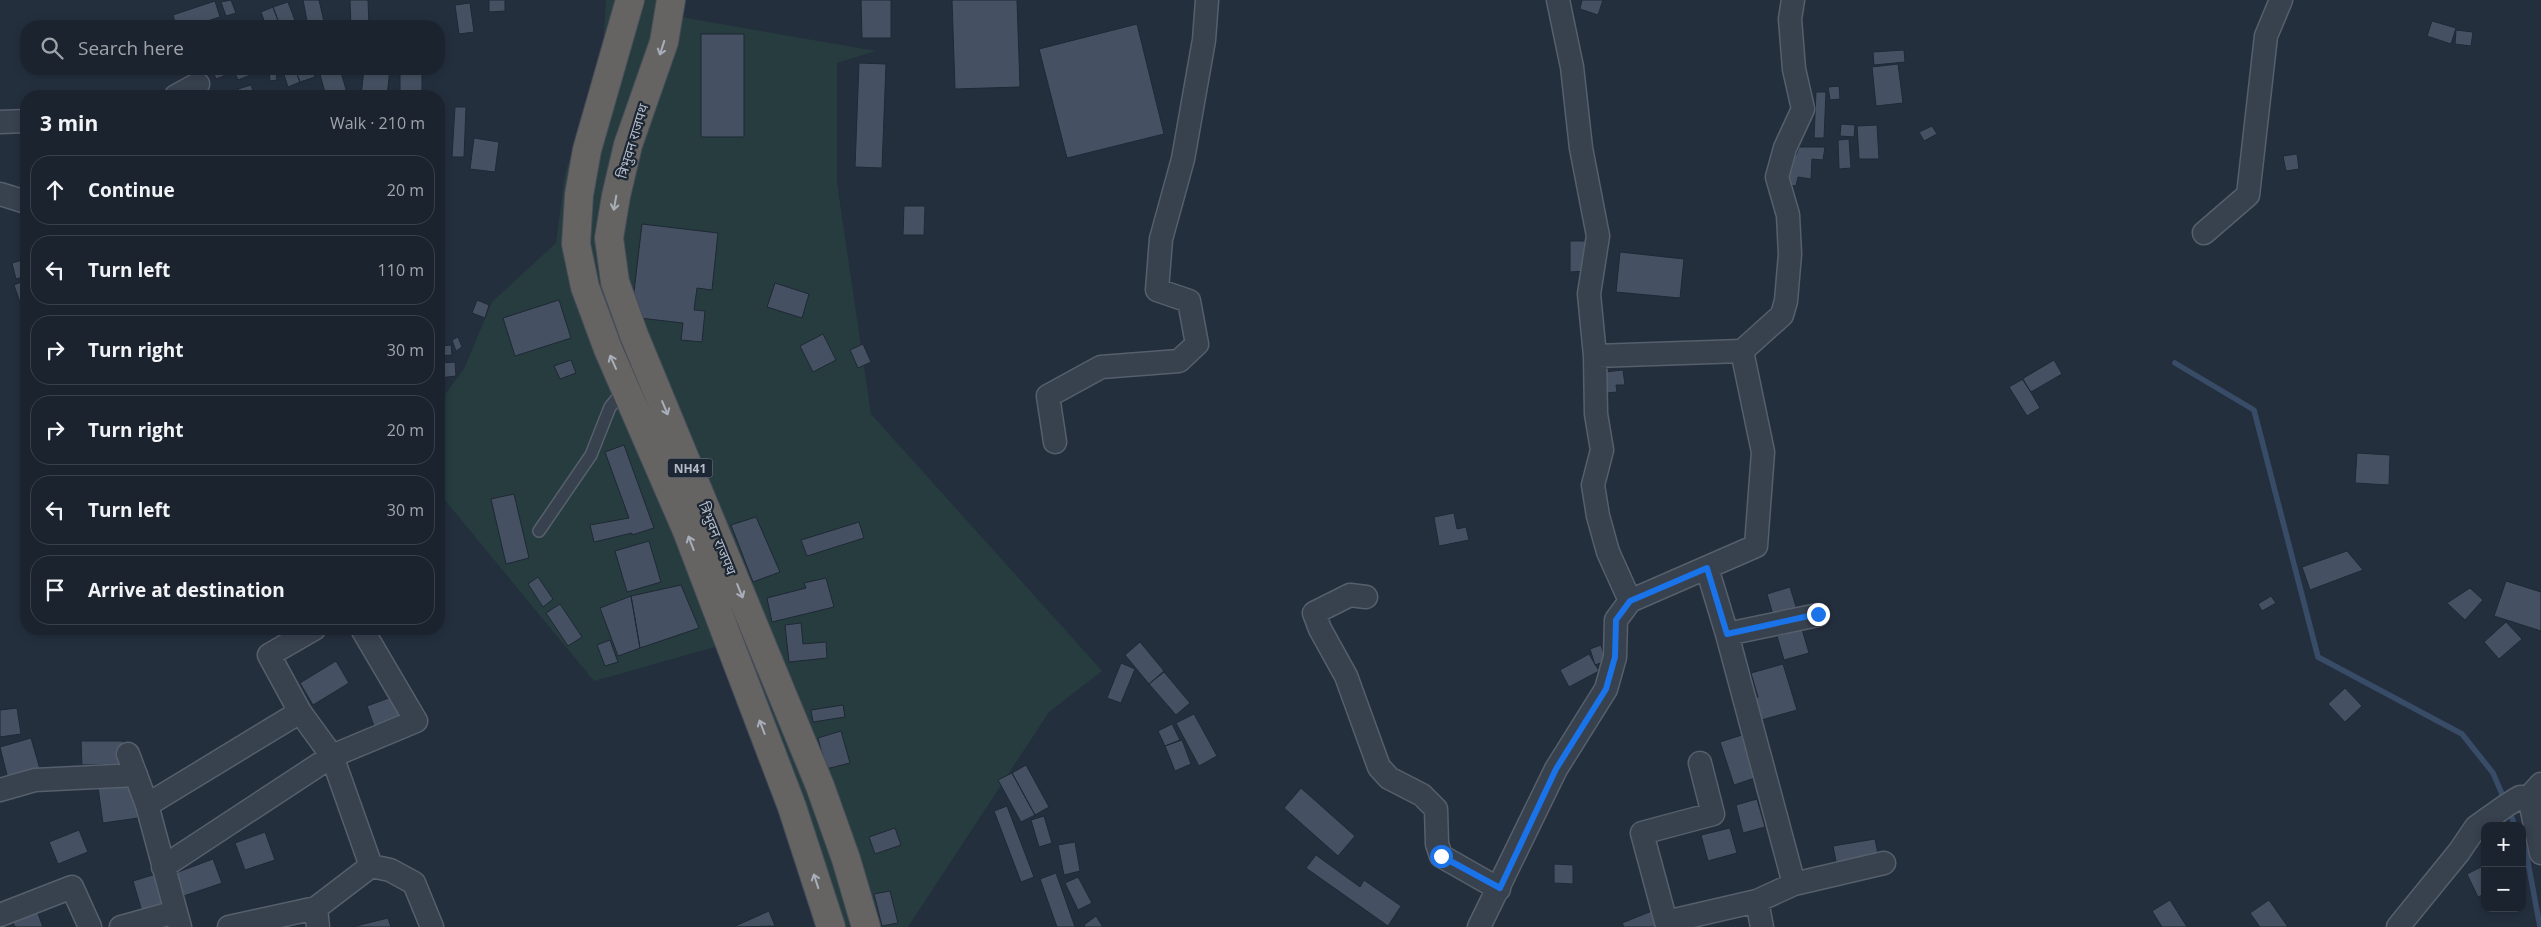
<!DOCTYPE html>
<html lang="en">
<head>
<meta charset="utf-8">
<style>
	body { margin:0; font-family:"Open Sans","Noto Sans Devanagari",sans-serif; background:#282f3a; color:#f1f3f6 }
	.controls { position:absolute; right:15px; bottom:15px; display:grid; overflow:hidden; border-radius:10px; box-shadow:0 2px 8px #0003 }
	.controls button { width:45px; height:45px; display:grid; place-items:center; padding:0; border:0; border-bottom:1px solid #39404a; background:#1b232e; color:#f1f3f6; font:25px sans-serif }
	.stop { position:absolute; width:15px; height:15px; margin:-11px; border:4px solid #1a73e8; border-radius:50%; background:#fff }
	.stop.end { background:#1a73e8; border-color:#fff; box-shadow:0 1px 5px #0008 }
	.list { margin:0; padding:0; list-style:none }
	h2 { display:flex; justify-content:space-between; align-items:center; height:65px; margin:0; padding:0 20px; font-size:21px }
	h2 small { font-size:16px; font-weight:400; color:#a0a4aa }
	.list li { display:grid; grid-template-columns:32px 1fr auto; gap:15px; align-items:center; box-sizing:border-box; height:70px; margin:0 10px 10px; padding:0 10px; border:1px solid #39404a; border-radius:20px }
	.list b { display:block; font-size:19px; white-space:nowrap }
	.list em { font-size:16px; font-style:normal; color:#a0a4aa }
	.icon { flex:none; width:28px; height:28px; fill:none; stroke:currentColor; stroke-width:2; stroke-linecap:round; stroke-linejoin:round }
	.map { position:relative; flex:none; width:2541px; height:927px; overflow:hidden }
	.search { position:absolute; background:#1b232e; box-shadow:0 2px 8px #0003; left:20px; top:20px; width:425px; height:55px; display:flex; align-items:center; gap:12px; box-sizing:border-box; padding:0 18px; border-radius:20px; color:#a0a4aa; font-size:19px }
	.panel { position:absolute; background:#1b232e; box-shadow:0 2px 8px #0003; left:20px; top:90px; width:425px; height:545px; border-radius:20px }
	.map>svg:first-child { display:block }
	.green { fill:#263c3f }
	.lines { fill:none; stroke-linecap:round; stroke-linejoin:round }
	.stream { stroke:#394c67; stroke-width:5.5 }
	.building { fill:#455162; stroke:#1f2835 }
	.service-casing { stroke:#565f6c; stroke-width:14 }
	.minor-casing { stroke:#565f6c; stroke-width:25 }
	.trunk-casing { stroke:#434c59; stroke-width:30 }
	.service { stroke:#38414e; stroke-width:11 }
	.minor { stroke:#38414e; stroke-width:22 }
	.trunk { stroke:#656462; stroke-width:28 }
	.oneway { stroke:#a8afba }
	.route { stroke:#1a73e8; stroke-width:6 }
	.labels { text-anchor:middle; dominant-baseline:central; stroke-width:4.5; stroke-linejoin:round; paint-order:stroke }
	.shield { fill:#1d2633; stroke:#878f9c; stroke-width:1 }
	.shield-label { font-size:12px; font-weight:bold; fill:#b4bcc9 }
	.street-label { font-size:14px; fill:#b4bcc9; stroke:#1d2633 }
</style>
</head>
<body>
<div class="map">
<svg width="2541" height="927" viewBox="0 0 2541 927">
	<rect width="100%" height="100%" fill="#242f3e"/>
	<!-- green -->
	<path class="green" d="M606,0H669V15L876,51L837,63V183L871,414L1102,671L1049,712L908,927H820L722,645L594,681L439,493V402L464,369L492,302L556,243L565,174L602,63Z"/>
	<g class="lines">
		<!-- stream -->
		<path class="stream" d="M2175,363L2254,410L2318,657L2462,734L2493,773L2505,801
			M2509,810L2515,826
			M2522,842L2526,852L2540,927"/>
	</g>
	<!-- building -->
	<path class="building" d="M231,0L236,13L226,16L221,2Z
		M303,0H319L325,26H308Z
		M350,0H368L369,26H351Z
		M489,0H505V11L489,12Z
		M861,0H891V38H862Z
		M952,0H1017L1020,87L955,89Z
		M1582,0H1603L1598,15L1580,9Z
		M215,1L220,17L192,26H176L173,15Z
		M288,2L297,26H280L273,7Z
		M470,3L474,32L459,34L455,5Z
		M273,7L280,26H266L261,12Z
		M225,19L229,26H211Z
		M2432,21L2456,28L2451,44L2427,36Z
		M1137,24L1164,134L1067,158L1039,49Z
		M2456,30L2473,32L2471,46L2455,44Z
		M701,34H744V137H701Z
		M1904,50L1905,62L1874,65L1873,52Z
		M859,63L886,64L882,168L855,167Z
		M1898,64L1903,103L1876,106L1872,67Z
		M222,69L224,76L216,79L213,71Z
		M233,69H249L251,75L238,80Z
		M282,69H295L300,82L288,87Z
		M295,69H312L315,77L300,82Z
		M327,69H340L348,96H326L319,71Z
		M364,69H390L387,96H361Z
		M400,69H422V96H400Z
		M269,71H276L277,80L270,81Z
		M251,85L255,96H240L238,89Z
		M1839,86L1840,99L1830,100L1828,87Z
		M1816,92H1826L1824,138H1814Z
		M455,107H466L464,157H452Z
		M1841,124L1855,125L1854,137L1840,136Z
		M1877,125L1879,159H1859L1857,126Z
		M1932,126L1937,134L1924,141L1919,132Z
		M474,138L499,142L495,172L470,169Z
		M1849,139L1851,168L1839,169L1838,140Z
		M1799,147H1825L1823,160L1812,159L1811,179L1798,177L1796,186L1782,184L1788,155H1796Z
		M2297,154L2299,169L2286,171L2283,156Z
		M904,206H925L924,235H903Z
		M642,224L718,233L712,290L697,288L694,310L705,311L702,342L681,340L683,323L631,317Z
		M1570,241H1586L1587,271L1570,272Z
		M1620,252L1684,259L1680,298L1616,292Z
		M26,259V276L16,279L12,263Z
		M26,280V306L22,308L14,285Z
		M775,283L809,294L802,318L767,307Z
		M477,300L489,305L485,318L472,313Z
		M559,300L571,338L515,356L503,318Z
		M823,334L836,360L813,372L800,346Z
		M458,337L462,347L456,351L452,340Z
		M863,344L871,362L858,368L850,350Z
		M451,345L452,355L439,356V346Z
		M571,360L576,373L560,379L554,366Z
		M2054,360L2062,374L2031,392L2022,379Z
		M455,362L456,376L439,378V363Z
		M1623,370L1625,385H1616L1617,392L1607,393L1604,372Z
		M2023,379L2040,408L2027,416L2009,387Z
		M624,445L654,528L632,535V533L594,542L590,525L629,518L605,452Z
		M2357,453L2390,455L2389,485L2355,483Z
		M514,494L529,558L506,564L491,499Z
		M1454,513L1457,529L1466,527L1469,540L1439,546L1434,517Z
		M756,517L780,572L753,582L731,525Z
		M859,522L864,538L807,556L801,540Z
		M649,541L661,582L627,592L615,551Z
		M2347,551L2363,570L2310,590L2302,567Z
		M538,577L553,599L543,607L528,584Z
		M826,578L834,607L772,622L767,598L806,588L804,583Z
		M2506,581L2541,592V631L2494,616Z
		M681,585L699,628L640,648L631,596Z
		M1790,587L1798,613L1774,618L1767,594Z
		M2470,588L2483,600L2465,620L2447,603Z
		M631,596L640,648L618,656L600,608Z
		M2271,596L2276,603L2262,611L2258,604Z
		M560,604L582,637L568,646L546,613Z
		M2506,622L2522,639L2499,659L2484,642Z
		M801,623L803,644L826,642L827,658L789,662L785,625Z
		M1802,629L1809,653L1784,660L1777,636Z
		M610,640L618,662L605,666L597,645Z
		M1140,642L1164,671L1149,684L1125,655Z
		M1601,645L1606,661L1595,665L1590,649Z
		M1589,654L1599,671L1569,687L1560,670Z
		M336,661L349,683L313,705L300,683Z
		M1121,663L1135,669L1121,703L1107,698Z
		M1783,664L1797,710L1758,721L1752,699L1758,697L1751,673Z
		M1164,672L1190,703L1176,715L1149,684Z
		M2345,688L2362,706L2345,722L2328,704Z
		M397,695L406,718L375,729L367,706Z
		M843,705L845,717L813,722L811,710Z
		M17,708L21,734L0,737V710Z
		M1194,714L1217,756L1199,766L1176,723Z
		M1172,724L1180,740L1165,746L1158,731Z
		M841,731L850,763L826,769L818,738Z
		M1742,735L1755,778L1734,785L1720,742Z
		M31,738L40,769L8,779L0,747Z
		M1182,740L1191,764L1175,771L1165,746Z
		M81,741H123V764L82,765Z
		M1026,765L1049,807L1035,815L1012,773Z
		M1012,773L1035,815L1021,822L998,780Z
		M132,782L138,818L103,823L98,787Z
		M1301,788L1355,836L1338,856L1284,808Z
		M1757,799L1765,827L1743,833L1736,805Z
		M1007,806L1034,877L1021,882L994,811Z
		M1044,816L1052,843L1039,847L1031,820Z
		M895,828L901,845L875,854L869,837Z
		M1730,828L1737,853L1708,861L1701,835Z
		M79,830L88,852L58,864L49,842Z
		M265,832L275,860L245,870L235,843Z
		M1875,839L1879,859L1837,866L1833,846Z
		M1075,842L1080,871L1064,875L1058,845Z
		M1316,855L1360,887L1364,880L1401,906L1388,926L1306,868Z
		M213,859L222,883L178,898L170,875Z
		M1554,864L1573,865V884L1554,883Z
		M2485,865V894L2478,897L2467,874Z
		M159,873L170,907L143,915L133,881Z
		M1056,873L1075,927H1057L1040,879Z
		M1078,877L1092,903L1078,910L1065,883Z
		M890,891L898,923L882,926L874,894Z
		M2170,900L2187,927H2162L2152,911Z
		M2269,900L2288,927H2260L2250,913Z
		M36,908L43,927H15L11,918Z
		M769,911L775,926L733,927Z
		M1652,911L1659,927H1624L1622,923Z
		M1096,916L1103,927H1085L1084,925Z
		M388,918L391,927H352Z"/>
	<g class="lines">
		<defs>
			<path id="service" d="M539,531L591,455L610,407L624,390"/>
			<path id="minor" d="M1558,0L1572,67L1581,148L1598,236L1589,294L1595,356L1742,351
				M176,96L198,84
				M0,122L26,121
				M0,194L26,202
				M2204,233L2248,195L2266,36L2281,0
				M1595,356L1596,414L1602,450L1593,485L1598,516L1608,552L1630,601
				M1055,442L1048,396L1101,367L1179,361L1197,344L1189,301L1157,290L1161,239L1183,159L1204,40L1207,0
				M1707,568L1727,634L1794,884L1757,901L1762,927
				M1366,597L1350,595L1314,613L1320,629L1346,676L1379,767L1389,778L1422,795L1436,809L1437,844L1441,856L1499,889
				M314,629L269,655L300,712L332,756L416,721L362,629
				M1727,634L1818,615
				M128,754L147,805L180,927
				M1700,763L1713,814L1642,833L1666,922L1757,901
				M0,790L35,780L136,775
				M2529,797L2541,853
				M147,805L300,712
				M371,866L390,870L414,883L432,927
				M163,867L332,756L371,866L316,908
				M1794,884L1884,863
				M0,915L72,887L90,927
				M121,927L175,912
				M229,927L316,908L318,927
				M1479,927L1556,769L1606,689L1615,657L1616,620L1630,601L1756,546L1763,452L1742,351L1782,315L1786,301L1790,254L1788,215L1777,177L1785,148L1803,109L1794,69L1790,19L1793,0
				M2398,927L2459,852L2476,827L2507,805L2520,797H2529L2541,784"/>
			<path id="trunk" d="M630,0L587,150L579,195L576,244L585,287L608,349L687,531L792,807L831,927
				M671,0L664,42L628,145L616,196L609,238L615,282L634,335L820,786L846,859L866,927"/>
		</defs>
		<!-- service casing -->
		<use href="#service" class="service-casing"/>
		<!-- minor casing -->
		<use href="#minor" class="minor-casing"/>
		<!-- trunk casing -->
		<use href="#trunk" class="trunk-casing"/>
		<!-- service -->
		<use href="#service" class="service"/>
		<!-- minor -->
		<use href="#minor" class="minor"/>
		<!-- trunk -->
		<use href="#trunk" class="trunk"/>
	</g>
	<!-- one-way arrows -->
	<defs><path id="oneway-shaft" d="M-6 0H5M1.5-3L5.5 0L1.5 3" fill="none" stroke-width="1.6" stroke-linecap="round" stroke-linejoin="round" transform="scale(1.25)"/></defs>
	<g class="oneway">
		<use href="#oneway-shaft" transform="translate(662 48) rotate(108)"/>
		<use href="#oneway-shaft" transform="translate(615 203) rotate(100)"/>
		<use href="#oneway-shaft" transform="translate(613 362) rotate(-114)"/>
		<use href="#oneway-shaft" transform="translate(665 408) rotate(67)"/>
		<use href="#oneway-shaft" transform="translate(691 543) rotate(-111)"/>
		<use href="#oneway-shaft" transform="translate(740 591) rotate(68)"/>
		<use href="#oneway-shaft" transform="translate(762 727) rotate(-111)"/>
		<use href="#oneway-shaft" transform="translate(816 881) rotate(-108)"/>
	</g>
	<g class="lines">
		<!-- route -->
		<path class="route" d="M1441,856L1500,888L1556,769L1606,689L1615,657L1616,620L1630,601L1707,568L1727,634L1818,614"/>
	</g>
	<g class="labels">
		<!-- shield labels -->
		<rect class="shield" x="667.5" y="458.5" width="45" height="19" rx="4"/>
		<g class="shield-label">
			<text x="690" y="468">NH41</text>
		</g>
		<!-- street labels -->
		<g class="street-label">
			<text transform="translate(632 141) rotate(-73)">त्रिभुवन राजपथ</text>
			<text transform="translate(718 538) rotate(68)">त्रिभुवन राजपथ</text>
		</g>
	</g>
</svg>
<div class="controls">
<button>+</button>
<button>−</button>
</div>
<div class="stop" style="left:1441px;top:856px"></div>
<div class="stop end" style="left:1818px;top:614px"></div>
<div class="search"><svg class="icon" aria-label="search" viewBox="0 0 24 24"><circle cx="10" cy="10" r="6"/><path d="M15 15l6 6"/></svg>Search here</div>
<section class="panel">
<h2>3 min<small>Walk · 210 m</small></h2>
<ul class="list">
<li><svg class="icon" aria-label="ahead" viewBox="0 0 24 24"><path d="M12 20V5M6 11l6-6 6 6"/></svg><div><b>Continue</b></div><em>20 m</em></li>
<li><svg class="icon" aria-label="left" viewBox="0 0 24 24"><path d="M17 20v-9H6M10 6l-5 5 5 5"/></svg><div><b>Turn left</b></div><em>110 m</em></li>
<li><svg class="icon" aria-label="right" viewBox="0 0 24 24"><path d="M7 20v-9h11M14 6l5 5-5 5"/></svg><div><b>Turn right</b></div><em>30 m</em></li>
<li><svg class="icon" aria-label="right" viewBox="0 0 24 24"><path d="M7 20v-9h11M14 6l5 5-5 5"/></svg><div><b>Turn right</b></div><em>20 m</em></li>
<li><svg class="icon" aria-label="left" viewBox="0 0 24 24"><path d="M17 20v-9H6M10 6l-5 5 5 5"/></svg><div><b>Turn left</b></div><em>30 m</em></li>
<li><svg class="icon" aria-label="arrive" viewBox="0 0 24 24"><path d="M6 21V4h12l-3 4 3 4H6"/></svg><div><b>Arrive at destination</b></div></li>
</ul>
</section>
</div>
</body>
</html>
